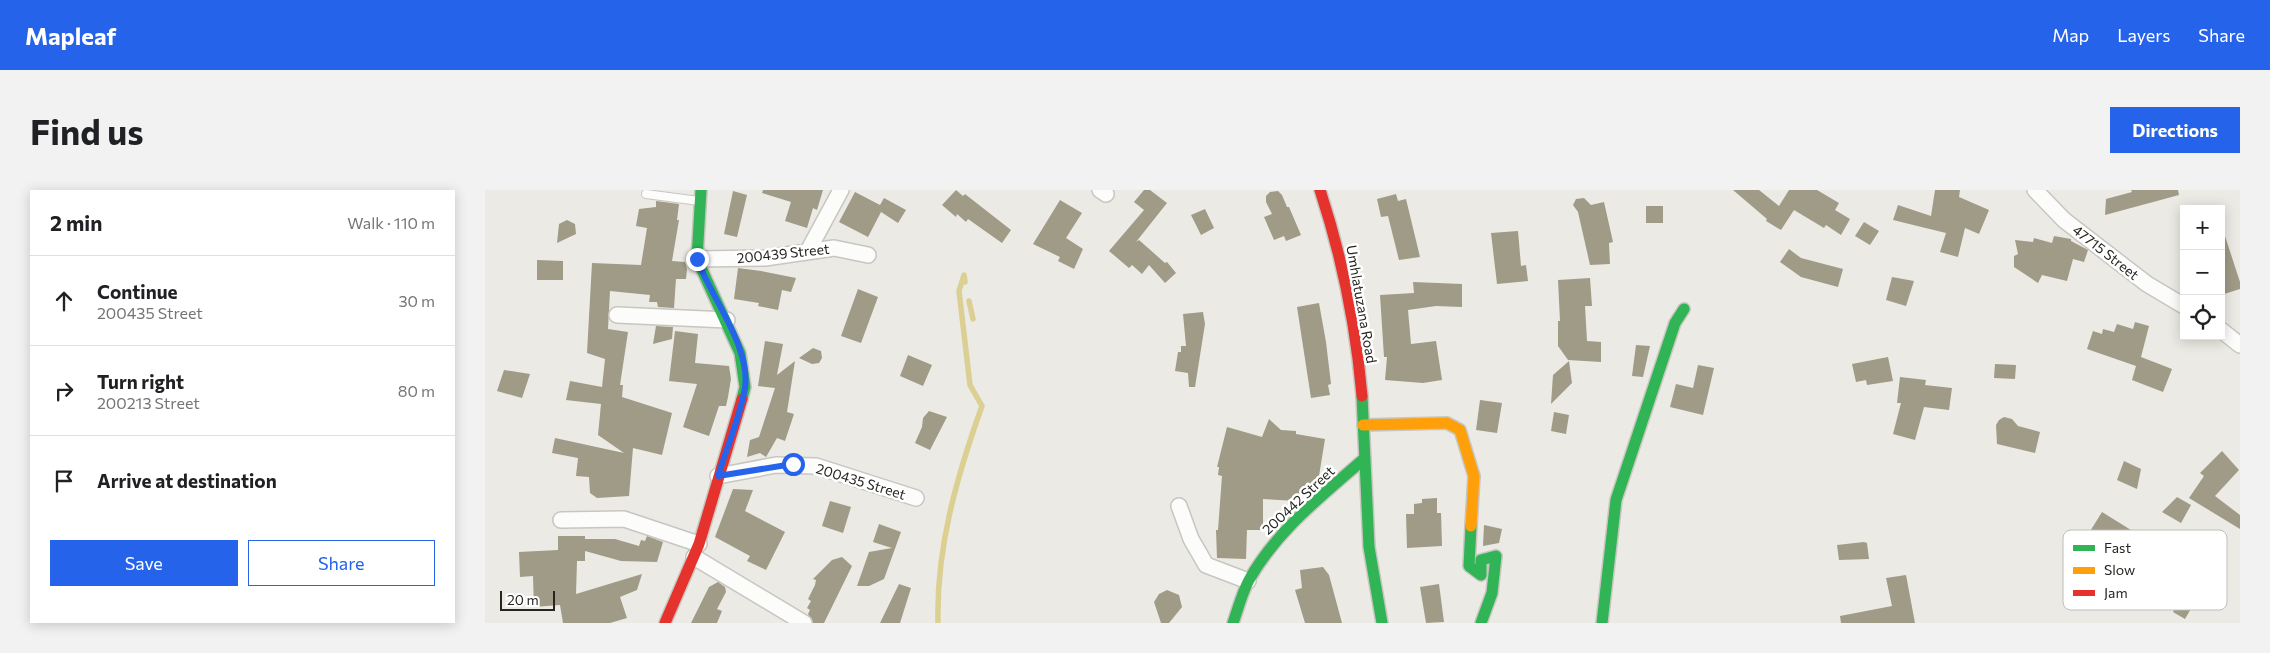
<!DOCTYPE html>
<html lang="en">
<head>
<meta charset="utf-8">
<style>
	body { margin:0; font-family:Commissioner,sans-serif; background:#f2f2f2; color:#202124 }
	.controls { position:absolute; right:15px; top:15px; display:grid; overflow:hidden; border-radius:0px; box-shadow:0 2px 12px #0003 }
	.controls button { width:45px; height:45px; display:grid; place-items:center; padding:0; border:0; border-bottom:1px solid #e0e0e0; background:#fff; color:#202124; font:25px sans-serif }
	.scale { position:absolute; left:15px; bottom:12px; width:55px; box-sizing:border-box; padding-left:5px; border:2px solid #262520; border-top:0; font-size:14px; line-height:18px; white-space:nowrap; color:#262520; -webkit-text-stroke:4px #fff; paint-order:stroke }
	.stop { position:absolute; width:15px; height:15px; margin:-11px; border:4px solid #2563eb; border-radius:50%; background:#fff }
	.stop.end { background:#2563eb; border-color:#fff; box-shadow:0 1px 5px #0008 }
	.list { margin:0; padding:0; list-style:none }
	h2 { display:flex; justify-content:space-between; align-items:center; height:65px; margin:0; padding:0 20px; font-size:21px }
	h2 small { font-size:16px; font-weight:400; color:#757577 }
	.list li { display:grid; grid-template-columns:32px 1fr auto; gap:15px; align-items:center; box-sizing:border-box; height:90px; padding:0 20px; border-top:1px solid #e0e0e0 }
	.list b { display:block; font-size:19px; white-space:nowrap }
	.list p { margin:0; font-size:16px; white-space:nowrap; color:#757577 }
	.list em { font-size:16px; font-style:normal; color:#757577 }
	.actions { display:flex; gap:10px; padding:15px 20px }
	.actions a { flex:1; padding:11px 0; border:1px solid #2563eb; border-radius:0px; text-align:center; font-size:18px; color:#2563eb }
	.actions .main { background:#2563eb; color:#fff }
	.icon { flex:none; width:28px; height:28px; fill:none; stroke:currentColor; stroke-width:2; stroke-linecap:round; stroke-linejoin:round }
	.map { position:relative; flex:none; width:1755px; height:433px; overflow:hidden; border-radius:0px }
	header { display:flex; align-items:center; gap:30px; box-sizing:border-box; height:70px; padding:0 25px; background:#2563eb; color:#fff }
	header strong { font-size:24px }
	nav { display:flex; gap:28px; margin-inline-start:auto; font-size:18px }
	.intro { display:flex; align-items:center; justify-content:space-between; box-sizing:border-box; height:120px; padding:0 30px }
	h1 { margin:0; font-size:35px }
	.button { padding:12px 22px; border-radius:0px; background:#2563eb; color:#fff; font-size:18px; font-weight:700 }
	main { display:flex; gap:30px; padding:0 30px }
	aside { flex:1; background:#fff; border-radius:0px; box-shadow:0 2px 12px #0003 }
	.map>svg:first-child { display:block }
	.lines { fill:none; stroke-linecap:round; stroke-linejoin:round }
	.stream { stroke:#dbcf92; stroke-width:5.5 }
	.building { fill:#9f9b86 }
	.lane-casing { stroke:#c8c6c1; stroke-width:10 }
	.street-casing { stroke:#c8c6c1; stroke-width:18 }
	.fast-casing { stroke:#c8c6c1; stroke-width:14 }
	.slow-casing { stroke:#c8c6c1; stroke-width:14 }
	.jam-casing { stroke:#c8c6c1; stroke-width:14 }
	.lane { stroke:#fcfcfb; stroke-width:8 }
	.street { stroke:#fcfcfb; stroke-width:15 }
	.fast { stroke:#30b455; stroke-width:11 }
	.slow { stroke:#ff9f0a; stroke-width:11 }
	.jam { stroke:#e5322d; stroke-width:11 }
	.route { stroke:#2563eb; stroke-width:6 }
	.labels { text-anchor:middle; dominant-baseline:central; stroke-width:5; stroke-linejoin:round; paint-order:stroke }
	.street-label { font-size:14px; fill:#262520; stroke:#fff }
	.key { fill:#fff; stroke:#bebebc; stroke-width:1 }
	.key-label { font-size:14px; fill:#262520 }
</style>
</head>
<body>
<header>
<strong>Mapleaf</strong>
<nav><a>Map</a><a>Layers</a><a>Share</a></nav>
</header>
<div class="intro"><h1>Find us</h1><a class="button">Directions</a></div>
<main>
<aside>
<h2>2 min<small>Walk · 110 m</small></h2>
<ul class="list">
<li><svg class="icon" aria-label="ahead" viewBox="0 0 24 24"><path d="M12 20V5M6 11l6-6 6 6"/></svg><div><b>Continue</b><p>200435 Street</p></div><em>30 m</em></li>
<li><svg class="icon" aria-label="right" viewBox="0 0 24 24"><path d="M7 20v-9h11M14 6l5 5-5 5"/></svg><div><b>Turn right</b><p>200213 Street</p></div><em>80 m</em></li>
<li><svg class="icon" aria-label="arrive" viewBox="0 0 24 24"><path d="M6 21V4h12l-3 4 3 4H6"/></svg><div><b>Arrive at destination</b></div></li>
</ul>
<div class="actions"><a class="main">Save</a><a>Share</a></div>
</aside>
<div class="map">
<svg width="1755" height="433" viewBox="0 0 1755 433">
	<rect width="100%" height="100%" fill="#eceae4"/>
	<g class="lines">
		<!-- stream -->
		<path class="stream" d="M484,111L488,129
			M453,433C451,358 472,286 497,216L485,195L474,101L479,85L480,92"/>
	</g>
	<!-- building -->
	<path class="building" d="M278,0H338L332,20L328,18L322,38L300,31L306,12L277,3Z
		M471,0L478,6L480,4L526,40L517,53L483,29L481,32L472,24L471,27L457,15Z
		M659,0H665L682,13L651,52L654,50L680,73L682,72L691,83L680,93L664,75L657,84L647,75L644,78L624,61L659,20L649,12Z
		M1248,0H1274L1294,16L1304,0H1332L1354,13L1350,20L1365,29L1356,45L1341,35L1339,38L1309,20L1296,40L1281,31L1282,29Z
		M1450,0H1475L1474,7L1504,20L1494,44L1480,38L1473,67L1455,62L1461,43L1408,30L1413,15L1446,26Z
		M1646,0H1693L1694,5L1620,25L1621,9L1647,2Z
		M248,1L262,5L252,47L239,44Z
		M793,1L797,5L802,17H804L816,45L801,51L799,46L789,50L779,27L787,24L781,12V6L785,2Z
		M370,2L395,15L399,8L421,20L413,33L396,22L383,47L354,32Z
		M911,4L913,11L921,9L935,67L914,70L903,26L896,27L892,9Z
		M1099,8L1106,15L1119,12L1128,52L1124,53L1125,74L1105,75L1093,22L1088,15L1091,9Z
		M575,10L597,23L581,48L598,59L589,79L573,71L575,67L548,54Z
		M171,11L194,14L192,30H194L187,71L200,72L202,79L201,89H191L189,118L173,117L172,112H164L165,105L125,101L123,139L143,142L135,195H138L137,207L187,223L177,265L148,258L144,306L112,308L105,303L104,287L91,286L93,268L67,263L70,248L139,263L113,245L116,214L81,210L85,191L117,197L120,169L102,163L107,73L156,75L162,38L151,36L154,19L171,17Z
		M1161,16H1178V33H1161Z
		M720,19L729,38L716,45L706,25Z
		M82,30L90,34L91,44L72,53L74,34Z
		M1379,32L1394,41L1385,55L1370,46Z
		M1033,41L1036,76L1041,75L1043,91L1012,94L1006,43Z
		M1736,43H1739L1755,92V99L1736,105Z
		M1569,46L1586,49V51L1603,60L1599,72L1588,69L1582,91L1557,85L1553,93L1529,77V66L1533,64L1530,50L1548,52L1549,48L1567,53Z
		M1304,59L1316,68L1358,79L1353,97L1316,87L1295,72Z
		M52,70L78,71V90H52Z
		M253,78L276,81L311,88L306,102L297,100L293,120L273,116L274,113L249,109Z
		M1407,87L1429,91L1421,116L1401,110Z
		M1105,88L1107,116H1100L1102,151L1116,152V172L1083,170L1073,156V131H1075L1073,90Z
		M928,92L977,94V117L951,116L923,120L926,154L951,151L957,190L938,193L900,190L902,167H899L895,105L929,103Z
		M373,99L393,107L376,153L356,146Z
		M834,113L841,152L846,194L843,195L845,205L826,208L812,117Z
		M718,122L720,134L710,197H704L703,183L690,181L693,162H696V156H701L698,124Z
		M1650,132L1664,136L1656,167L1687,179L1678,202L1647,190L1651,176L1602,159L1608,141L1617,144L1618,139L1629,142L1632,134L1648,139Z
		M171,136L188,137L187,149L168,154Z
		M190,141L213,144L210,173L244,176L246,189L243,207L241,216H234L224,246L198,237L212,194L184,191Z
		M280,151L298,154L292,185L310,171L302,222L309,224L300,251L292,248L281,267L275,263L262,267L265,250L274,247L290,198L273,196Z
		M1151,155L1165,156L1158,187L1147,186Z
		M328,158L336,161L337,168L334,173L327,174L314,168Z
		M423,165L447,175L438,196L415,186Z
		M1403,167L1408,191L1382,195L1381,190L1371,192L1367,174Z
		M1084,171L1087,193L1066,214L1068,185Z
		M1510,174L1531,175L1530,189L1509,188Z
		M1213,175L1229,178L1218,225L1185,217L1191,194L1208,198Z
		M19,180L45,184L37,208L12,201Z
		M1415,187L1441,190L1440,195L1467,198L1464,220L1439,217L1430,250L1408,244L1416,213H1412Z
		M995,210L1017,213L1012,243L991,240Z
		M444,221L462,227L445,260L430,253L437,237L438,228Z
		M1069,222L1084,225L1081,244L1066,241Z
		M1519,227L1527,229L1533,236L1555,242L1550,263L1512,254L1511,235L1514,230Z
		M784,229L796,240L811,241V244L840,249L834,286L839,287L824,300L816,299V307L812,311L778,309V340H762L761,369L732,368L731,340H733L737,286L733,285L734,277H732L742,237L777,247Z
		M1737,261L1754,280L1730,306L1755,325V339L1704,308L1719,286L1715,283Z
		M1639,271L1656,279L1652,299L1632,290Z
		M248,299L268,300L260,321L300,342L281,380L262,371L265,366L230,347Z
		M1692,307L1706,315L1696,333L1677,322Z
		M952,308V323H956L957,356L922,358L921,324H929V314L937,313V309Z
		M345,311L366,317L358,343L337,336Z
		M1617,322L1654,345L1641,366L1604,343Z
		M394,334L416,342L399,389L384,396H372L384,362L407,358L388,352Z
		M999,335L1017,339L1014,353L998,356Z
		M73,346H100V349H130L154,356L156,350L160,351L162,346L178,352L172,372L136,371L100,361V371H92L91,404L157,384L152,400L135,407L142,428L125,433H78L75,415L49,417L48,386L35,387L34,362L73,360Z
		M1379,352L1382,353L1384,369L1354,370L1352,355Z
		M357,367L367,376L339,433H328L323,424L325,420L322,418L326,411L323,409L330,395L331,390L328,389L347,370Z
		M838,377L844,385L857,433H820L810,400L817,398L815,380Z
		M1421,385L1430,433H1356L1355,426L1407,416L1401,388Z
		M233,392L240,397L241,402L232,419L237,421L232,433H206L224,397Z
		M414,394L426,398L415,433H395Z
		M954,394L959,432L941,433L935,397Z
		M1703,396L1715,403L1700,429L1688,422Z
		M682,400L694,405L697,417L684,433H676L669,412L674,404Z"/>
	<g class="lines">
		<defs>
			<path id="lane" d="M161,4L214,11"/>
			<path id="street" d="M615,0L621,4
				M1550,0L1579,30L1662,94L1699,116
				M323,61L356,0
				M212,69L280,68L349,58L383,65
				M132,125L242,130
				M1736,140L1755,155
				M233,286L291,275L331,276L431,308
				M694,316L706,349L721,375L763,391
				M76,330L139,329L214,354
				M209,367L319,433"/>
			<path id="fast" d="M216,0L212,69L255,163L260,197L257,209
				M877,206L884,357L897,433
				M986,336L984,376L996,385V370L1011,366L1007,403L996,433
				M748,433C753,419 757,403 764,390C792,340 838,305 880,268
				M1117,433L1131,310L1190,133L1199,119"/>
			<path id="slow" d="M878,235L962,233L975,240L989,286L986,336"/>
			<path id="jam" d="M835,0C857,67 871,136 877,206
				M180,433L214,354L257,209"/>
		</defs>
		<!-- lane casing -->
		<use href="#lane" class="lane-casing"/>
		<!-- street casing -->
		<use href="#street" class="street-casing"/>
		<!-- fast casing -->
		<use href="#fast" class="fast-casing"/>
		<!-- slow casing -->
		<use href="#slow" class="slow-casing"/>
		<!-- jam casing -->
		<use href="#jam" class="jam-casing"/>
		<!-- lane -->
		<use href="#lane" class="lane"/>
		<!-- street -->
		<use href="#street" class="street"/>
		<!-- fast -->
		<use href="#fast" class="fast"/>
		<!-- slow -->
		<use href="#slow" class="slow"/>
		<!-- jam -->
		<use href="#jam" class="jam"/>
	</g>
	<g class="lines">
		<!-- route -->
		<path class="route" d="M212,69C225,106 266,156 260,198C256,223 241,260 233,286L308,274"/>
	</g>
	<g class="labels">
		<!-- street labels -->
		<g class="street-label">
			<text transform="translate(1621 62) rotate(38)">47715 Street</text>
			<text transform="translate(298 63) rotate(-6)">200439 Street</text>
			<text transform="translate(877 114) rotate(80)">Umhlatuzana Road</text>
			<text transform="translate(376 291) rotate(17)">200435 Street</text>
			<text transform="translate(813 310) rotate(-43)">200442 Street</text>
		</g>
	</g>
	<!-- legend -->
	<rect x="1578" y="340" width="164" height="80" rx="8" class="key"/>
	<rect x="1588" y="355" width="22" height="6" fill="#30b455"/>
	<rect x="1588" y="377" width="22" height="7" fill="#ff9f0a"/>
	<rect x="1588" y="400" width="22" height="6" fill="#e5322d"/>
	<g class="key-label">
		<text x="1619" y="363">Fast</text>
		<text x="1619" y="385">Slow</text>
		<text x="1619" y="408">Jam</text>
	</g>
</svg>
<div class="controls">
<button>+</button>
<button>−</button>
<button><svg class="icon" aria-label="locate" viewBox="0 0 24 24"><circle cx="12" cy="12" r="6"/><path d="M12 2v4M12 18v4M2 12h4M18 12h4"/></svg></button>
</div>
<div class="scale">20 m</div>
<div class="stop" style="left:308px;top:274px"></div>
<div class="stop end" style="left:212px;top:69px"></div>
</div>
</main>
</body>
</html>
